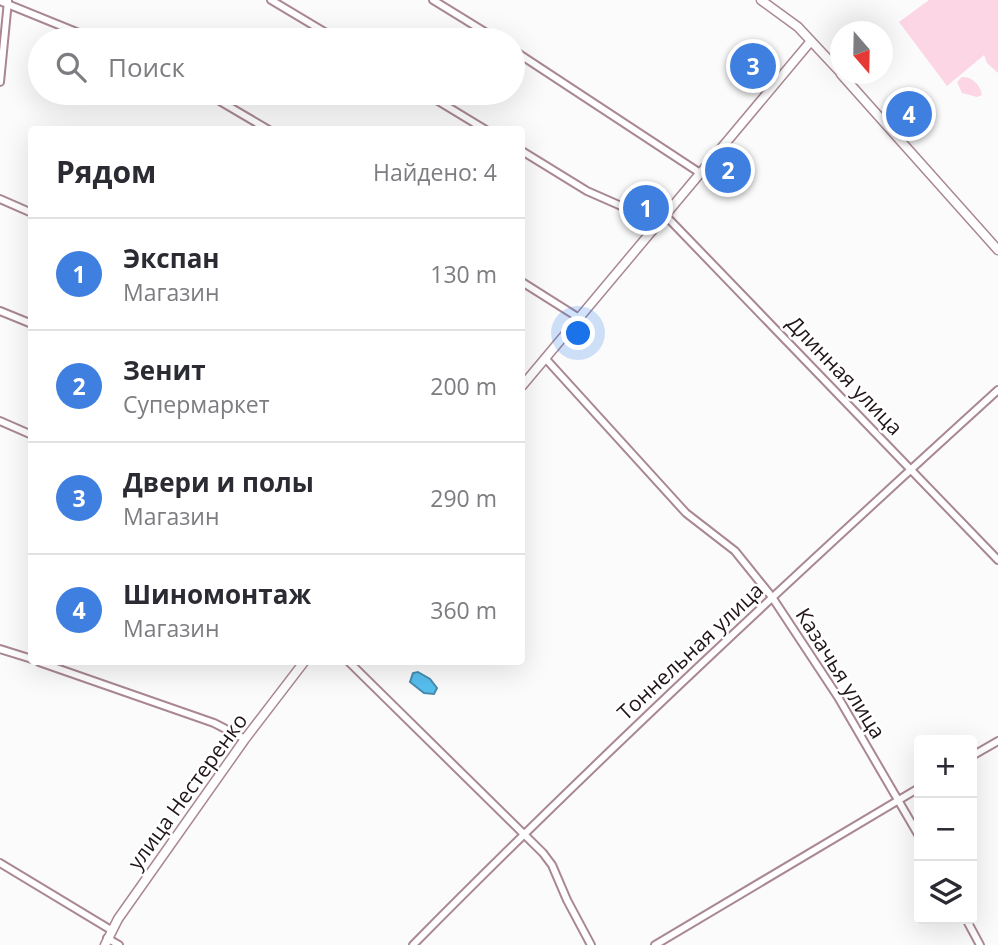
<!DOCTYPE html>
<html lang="ru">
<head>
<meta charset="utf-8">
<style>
	body { margin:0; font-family:"Open Sans",sans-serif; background:#f7f7f7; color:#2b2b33 }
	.controls { position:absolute; right:21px; bottom:21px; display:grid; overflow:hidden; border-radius:7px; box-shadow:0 7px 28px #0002 }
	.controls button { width:63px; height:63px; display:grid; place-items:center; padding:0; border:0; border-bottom:2px solid #e1e1e2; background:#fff; color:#2b2b33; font:35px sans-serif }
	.compass { position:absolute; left:830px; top:21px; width:63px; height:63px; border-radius:50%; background:#fff; box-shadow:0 7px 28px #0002; rotate:160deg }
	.you { position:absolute; left:579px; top:334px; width:24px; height:24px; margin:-18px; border:5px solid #fff; border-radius:50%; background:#1a73e8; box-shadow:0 0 0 10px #1a73e833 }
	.badge { display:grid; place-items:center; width:46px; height:46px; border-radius:50%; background:#0f766e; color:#fff; font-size:23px; font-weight:700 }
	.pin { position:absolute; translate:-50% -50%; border:4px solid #fff; box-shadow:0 2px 7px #0006 }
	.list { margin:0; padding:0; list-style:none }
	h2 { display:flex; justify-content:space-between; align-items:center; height:91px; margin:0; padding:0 28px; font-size:30px }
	h2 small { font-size:23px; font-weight:400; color:#7c7c81 }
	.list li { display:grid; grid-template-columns:46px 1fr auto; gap:21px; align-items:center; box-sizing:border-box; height:112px; padding:0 28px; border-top:2px solid #e1e1e2 }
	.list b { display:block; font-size:26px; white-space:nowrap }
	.list p { margin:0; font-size:23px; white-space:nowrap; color:#7c7c81 }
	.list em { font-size:23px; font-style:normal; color:#7c7c81 }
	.icon { flex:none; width:38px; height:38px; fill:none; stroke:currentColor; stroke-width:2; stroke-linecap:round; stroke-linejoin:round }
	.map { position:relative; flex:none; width:998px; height:945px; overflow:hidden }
	.search { position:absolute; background:#fff; box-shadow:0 7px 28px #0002; left:28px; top:28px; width:497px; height:77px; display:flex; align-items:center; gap:18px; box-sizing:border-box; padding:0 24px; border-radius:38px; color:#7c7c81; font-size:26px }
	.panel { position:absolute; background:#fff; box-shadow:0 7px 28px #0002; left:28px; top:126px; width:497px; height:539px; border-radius:7px }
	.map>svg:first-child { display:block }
	.green { fill:#fcd6e4 }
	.water { fill:#57bfef; stroke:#478caf; stroke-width:2 }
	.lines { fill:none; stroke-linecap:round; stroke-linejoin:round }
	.street-casing { stroke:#a98794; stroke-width:10 }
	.secondary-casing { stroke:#a98794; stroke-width:11 }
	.street { stroke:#fff; stroke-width:6 }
	.secondary { stroke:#fff; stroke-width:8 }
	.labels { text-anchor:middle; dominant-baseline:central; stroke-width:5; stroke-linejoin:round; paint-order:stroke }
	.street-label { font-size:21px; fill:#21151a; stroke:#fff }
</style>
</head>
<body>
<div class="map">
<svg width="998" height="945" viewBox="0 0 998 945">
	<rect width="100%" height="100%" fill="#fbfbfb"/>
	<!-- green -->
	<path class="green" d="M929,0H998V73L987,63L984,55L947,86L899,22Z
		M962,77C972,76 981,86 982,95L977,97L962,93L957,82Z"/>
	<!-- water -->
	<path class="water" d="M418,672L430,679L437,688L434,694L424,693L410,682L413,673Z"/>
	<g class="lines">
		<defs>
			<path id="street" d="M271,0L338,40
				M433,0L498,40
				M0,1L96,40
				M513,50L700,173
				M0,82L8,1
				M206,93L269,130
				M425,93L486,130
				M522,151L587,191L628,209L655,227
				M0,199L32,213
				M665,215L998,560
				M522,282L579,318
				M0,311L32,324
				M545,358L686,513L735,551L772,597L838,697L919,836
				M0,421L32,435
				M0,649L32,659
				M39,662L214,723L245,739
				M349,662L543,853L552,865L567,900L591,945
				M972,756L998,741
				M0,863L111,930
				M966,919L980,945
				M107,938L119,945
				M413,945C602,754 799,571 998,390
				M655,945L919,788"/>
			<path id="secondary" d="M761,0L798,27L841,73
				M841,74L998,250
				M522,386L811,41
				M105,945L118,919L245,739L304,662"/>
		</defs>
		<!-- street casing -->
		<use href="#street" class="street-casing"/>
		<!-- secondary casing -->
		<use href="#secondary" class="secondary-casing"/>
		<!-- street -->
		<use href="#street" class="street"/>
		<!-- secondary -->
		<use href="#secondary" class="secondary"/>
	</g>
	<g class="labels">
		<!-- street labels -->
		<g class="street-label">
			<text transform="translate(845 375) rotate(46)">Длинная улица</text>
			<text transform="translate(690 651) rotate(-43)">Тоннельная улица</text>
			<text transform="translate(841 673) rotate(58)">Казачья улица</text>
			<text transform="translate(187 791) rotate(-54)">улица Нестеренко</text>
		</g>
	</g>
</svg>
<div class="controls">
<button>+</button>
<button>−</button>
<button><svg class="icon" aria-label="layers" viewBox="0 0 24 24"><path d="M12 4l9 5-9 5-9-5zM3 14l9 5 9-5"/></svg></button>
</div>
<svg class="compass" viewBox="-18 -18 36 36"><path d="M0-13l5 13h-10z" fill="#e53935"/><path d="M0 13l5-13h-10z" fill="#7c7c81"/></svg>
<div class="you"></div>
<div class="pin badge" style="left:646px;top:208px;background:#3f7fe0">1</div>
<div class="pin badge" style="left:728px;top:170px;background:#3f7fe0">2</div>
<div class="pin badge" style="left:753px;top:66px;background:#3f7fe0">3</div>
<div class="pin badge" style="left:909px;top:114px;background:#3f7fe0">4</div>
<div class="search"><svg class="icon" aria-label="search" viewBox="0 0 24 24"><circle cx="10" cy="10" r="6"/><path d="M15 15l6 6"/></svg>Поиск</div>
<section class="panel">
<h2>Рядом<small>Найдено: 4</small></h2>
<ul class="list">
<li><span class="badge" style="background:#3f7fe0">1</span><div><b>Экспан</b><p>Магазин</p></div><em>130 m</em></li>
<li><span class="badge" style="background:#3f7fe0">2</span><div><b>Зенит</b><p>Супермаркет</p></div><em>200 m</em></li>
<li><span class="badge" style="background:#3f7fe0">3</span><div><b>Двери и полы</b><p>Магазин</p></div><em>290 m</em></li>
<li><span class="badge" style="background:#3f7fe0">4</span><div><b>Шиномонтаж</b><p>Магазин</p></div><em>360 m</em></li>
</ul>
</section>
</div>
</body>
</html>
